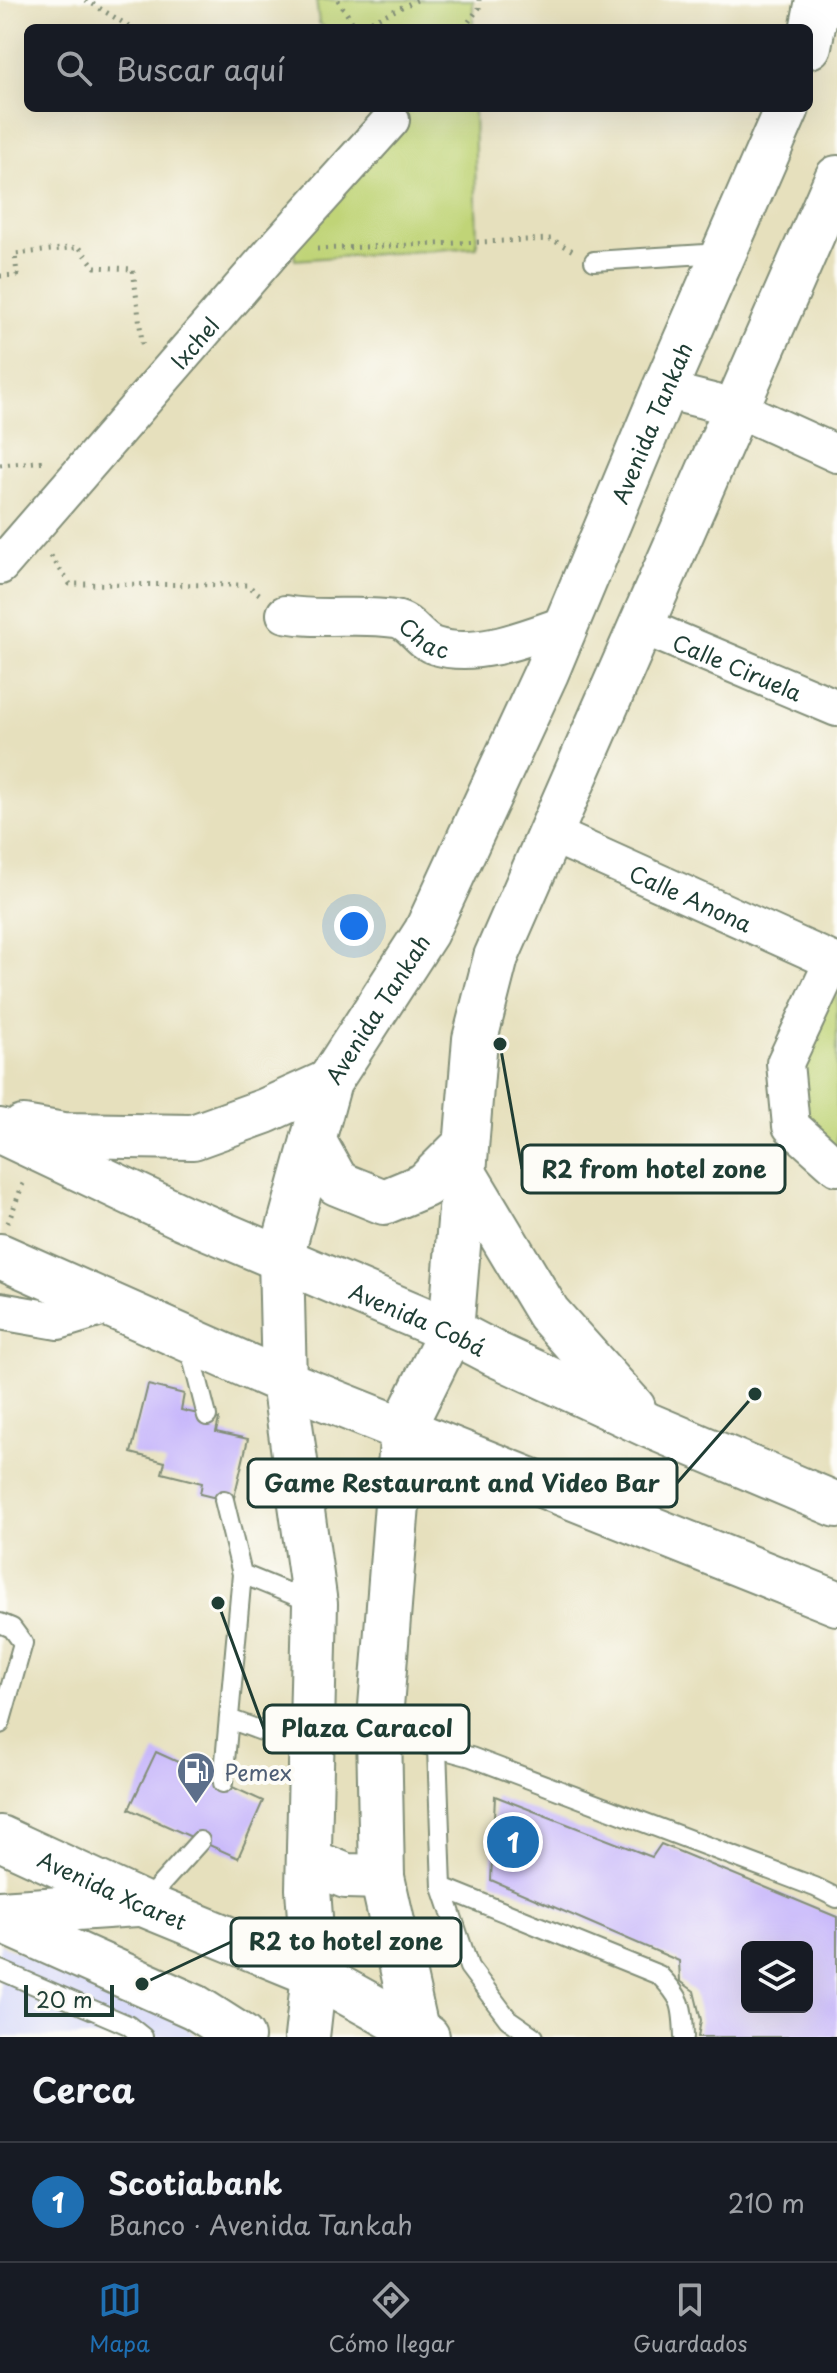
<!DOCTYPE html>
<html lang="es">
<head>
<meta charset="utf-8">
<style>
	body { margin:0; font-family:"Playpen Sans",sans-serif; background:#20242c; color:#f1f3f6 }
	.controls { position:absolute; right:24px; bottom:24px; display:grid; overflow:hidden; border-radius:12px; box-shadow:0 8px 32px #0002 }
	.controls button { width:72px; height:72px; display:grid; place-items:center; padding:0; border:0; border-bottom:2px solid #363941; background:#171b24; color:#f1f3f6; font:40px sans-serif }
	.scale { position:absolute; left:24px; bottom:20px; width:90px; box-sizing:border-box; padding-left:8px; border:4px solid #1f3d34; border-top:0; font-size:22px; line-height:28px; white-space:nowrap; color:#1f3d34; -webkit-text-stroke:6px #fdfcf7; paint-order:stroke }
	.you { position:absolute; left:354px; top:926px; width:28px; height:28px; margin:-20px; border:6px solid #fff; border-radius:50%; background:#1a73e8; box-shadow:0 0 0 12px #1a73e833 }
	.badge { display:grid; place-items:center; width:52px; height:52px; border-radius:50%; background:#1f6fb2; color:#fff; font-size:26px; font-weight:700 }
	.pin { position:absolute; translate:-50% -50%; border:4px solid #fff; box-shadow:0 2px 8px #0006 }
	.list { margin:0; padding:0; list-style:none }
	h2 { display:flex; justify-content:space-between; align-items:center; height:104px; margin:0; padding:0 32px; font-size:34px }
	h2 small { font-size:26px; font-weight:400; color:#9ea1a6 }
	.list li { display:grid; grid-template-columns:52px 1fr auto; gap:24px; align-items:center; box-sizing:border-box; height:120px; padding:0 32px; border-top:2px solid #363941 }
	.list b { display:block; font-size:30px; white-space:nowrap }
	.list p { margin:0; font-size:26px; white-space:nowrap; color:#9ea1a6 }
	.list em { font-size:26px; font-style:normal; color:#9ea1a6 }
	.icon { flex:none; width:44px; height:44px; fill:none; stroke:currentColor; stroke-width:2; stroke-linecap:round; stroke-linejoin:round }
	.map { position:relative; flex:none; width:837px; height:2037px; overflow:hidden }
	.search { position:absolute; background:#171b24; box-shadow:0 8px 32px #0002; left:24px; right:24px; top:24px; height:88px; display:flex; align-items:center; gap:20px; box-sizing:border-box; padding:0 28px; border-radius:12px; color:#9ea1a6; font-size:30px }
	.sheet { height:224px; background:#171b24 }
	nav { display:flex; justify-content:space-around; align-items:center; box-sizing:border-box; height:112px; border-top:2px solid #363941; background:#171b24; font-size:22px; color:#9ea1a6 }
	nav a { display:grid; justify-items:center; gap:4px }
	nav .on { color:#1f6fb2 }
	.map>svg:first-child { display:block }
	.built { fill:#d5d8f9 }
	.green { fill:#c0d477; stroke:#708856; stroke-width:2 }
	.building { fill:#c5b4fb; fill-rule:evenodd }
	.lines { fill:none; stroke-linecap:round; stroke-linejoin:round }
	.lane-casing { stroke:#828e78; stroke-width:22 }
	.street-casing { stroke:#828e78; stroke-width:40 }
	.secondary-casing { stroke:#828e78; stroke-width:48 }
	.primary-casing { stroke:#828e78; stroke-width:48 }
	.path { stroke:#828e78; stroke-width:5; stroke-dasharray:2 6; stroke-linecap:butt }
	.lane { stroke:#fff; stroke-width:18 }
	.street { stroke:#fff; stroke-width:36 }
	.secondary { stroke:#fff; stroke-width:44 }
	.primary { stroke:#fff; stroke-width:44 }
	.labels { text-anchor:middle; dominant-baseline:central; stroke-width:8; stroke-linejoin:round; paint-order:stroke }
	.street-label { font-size:22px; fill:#1f3d34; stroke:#fdfcf7 }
	.service-label { font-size:22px; fill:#4e5e75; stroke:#fdfcf7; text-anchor:start }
	.leader { fill:none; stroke:#1f3d34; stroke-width:3 }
	.callout-dot { fill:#1f3d34; stroke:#fdfcf7; stroke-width:3 }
	.callout { fill:#fdfcf7; stroke:#1f3d34; stroke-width:3 }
	.callout-label { font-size:24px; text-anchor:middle; font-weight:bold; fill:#1f3d34 }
</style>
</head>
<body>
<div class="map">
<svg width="837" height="2037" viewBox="0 0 837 2037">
	<rect width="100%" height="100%" fill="#fdfcf7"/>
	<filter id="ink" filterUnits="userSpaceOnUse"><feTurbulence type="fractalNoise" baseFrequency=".0125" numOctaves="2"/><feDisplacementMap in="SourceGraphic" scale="16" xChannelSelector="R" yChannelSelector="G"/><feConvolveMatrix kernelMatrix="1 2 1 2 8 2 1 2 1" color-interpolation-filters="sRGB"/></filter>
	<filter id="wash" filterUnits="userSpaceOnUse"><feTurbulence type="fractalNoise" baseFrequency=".006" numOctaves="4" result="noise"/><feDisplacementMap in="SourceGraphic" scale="32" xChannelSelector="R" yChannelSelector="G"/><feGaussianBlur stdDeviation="1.8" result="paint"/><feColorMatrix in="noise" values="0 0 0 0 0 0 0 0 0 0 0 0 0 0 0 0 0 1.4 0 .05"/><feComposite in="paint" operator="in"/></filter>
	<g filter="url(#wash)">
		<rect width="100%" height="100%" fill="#e6e0bd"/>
		<!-- built -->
		<path class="built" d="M0,1944L176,2019L198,2037H0Z"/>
		<!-- green -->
		<path class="green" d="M316,0H473V28H325L319,23Z
			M373,108H474L477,247L295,260L289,217L370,126Z
			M837,988V1150L794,1101L793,1050Z"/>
		<g id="blocks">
			<!-- building -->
			<path class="building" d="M148,1385L184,1394L181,1410L219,1419L216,1432L248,1439L233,1502L200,1494L202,1483L162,1473L165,1462L131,1453Z
				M156,1752L263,1801L238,1858L129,1809Z
				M495,1796L652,1857L661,1844L837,1917V2037H698L701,2020L694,1991L680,1981L679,1961L491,1880ZM747,1947H807V2007H747Z"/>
		</g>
	</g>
	<g filter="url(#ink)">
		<use href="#blocks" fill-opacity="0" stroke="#828e78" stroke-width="2"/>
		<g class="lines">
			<defs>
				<path id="lane" d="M594,261L721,253
					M188,1342L207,1416
					M242,1574L313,1603
					M0,1623L12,1628L23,1643L0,1724
					M229,1719L311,1749
					M379,1732L471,1757L815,1887L837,1898
					M437,1748L442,1887L469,1967L508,2019L534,2037
					M223,1783L242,1574L224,1500
					M442,1887L659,1975C682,1998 683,2005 684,2037
					M143,1904L200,1841
					M0,1970L128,2025L143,2037"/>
				<g id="street">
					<path d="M664,390L736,408L837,454"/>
					<path id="s1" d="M0,566L273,251L391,120"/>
					<path id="s2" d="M285,614C320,621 358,613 395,619C411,621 419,641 435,646C477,659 526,638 566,624"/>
					<path id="s3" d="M640,625L837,708"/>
					<path id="s4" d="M549,833L837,963"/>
					<path d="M833,961L785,1063L791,1126L837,1167"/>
					<path d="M0,1311L58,1321L111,1305"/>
				</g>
				<g id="secondary">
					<path d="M809,46L818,0"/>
					<path d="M313,1140L337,1183L384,1202L425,1185L466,1144"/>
					<path d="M309,1861L346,1876L382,1877"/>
					<path id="s5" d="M307,2037L314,1974L308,1889L315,1604L284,1382L281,1257L329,1082L426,932L546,673L664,390L787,108"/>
					<path d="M414,2037L416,2029L382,1877L379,1732L403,1428L451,1331L475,1039L496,957L837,178"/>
				</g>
				<g id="primary">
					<path d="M23,1128L63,1135L193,1137L265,1111L329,1082"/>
					<path id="s6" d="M0,1131L180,1216L451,1331L495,1354L648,1425L837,1505"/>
					<path d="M464,1173L548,1313L633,1408"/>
					<path d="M0,1256L284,1382L837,1603"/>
					<path id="s7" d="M0,1838L143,1904L314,1974L427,2037"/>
					<path d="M0,1913L137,1904"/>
					<path d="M0,1920L195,2007L242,2037"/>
				</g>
			</defs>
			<!-- lane casing -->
			<use href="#lane" class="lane-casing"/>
			<!-- street casing -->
			<use href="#street" class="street-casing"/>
			<!-- secondary casing -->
			<use href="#secondary" class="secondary-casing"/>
			<!-- primary casing -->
			<use href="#primary" class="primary-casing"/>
			<!-- path -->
			<path class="path" d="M86,0L132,28
				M338,0L356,28
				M357,28L417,0
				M464,28L479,8V0
				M317,249L551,239L575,252
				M0,276L17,275L15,254L79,247L95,267L133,269L143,350
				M0,465L47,461
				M51,556L70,584L247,585L262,596
				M8,1223L24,1181"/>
			<!-- lane -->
			<use href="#lane" class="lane"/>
			<!-- street -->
			<use href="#street" class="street"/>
			<!-- secondary -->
			<use href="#secondary" class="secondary"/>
			<!-- primary -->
			<use href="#primary" class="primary"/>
		</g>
	</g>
	<!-- icons -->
	<defs>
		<symbol id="fuel-pin" viewBox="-11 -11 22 30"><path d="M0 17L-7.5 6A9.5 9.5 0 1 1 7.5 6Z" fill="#5c6f8a" stroke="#fdfcf7"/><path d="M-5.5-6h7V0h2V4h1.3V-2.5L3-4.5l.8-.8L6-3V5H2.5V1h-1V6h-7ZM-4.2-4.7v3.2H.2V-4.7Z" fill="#fff"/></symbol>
	</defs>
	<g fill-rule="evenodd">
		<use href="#fuel-pin" x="174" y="1749" width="44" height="60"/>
	</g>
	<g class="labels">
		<!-- street labels -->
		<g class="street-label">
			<text stroke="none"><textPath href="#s1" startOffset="296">Ixchel</textPath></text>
			<text stroke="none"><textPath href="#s5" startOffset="1700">Avenida Tankah</textPath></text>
			<text stroke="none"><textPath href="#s2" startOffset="146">Chac</textPath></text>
			<text stroke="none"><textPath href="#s3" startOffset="106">Calle Ciruela</textPath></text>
			<text stroke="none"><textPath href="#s4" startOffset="156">Calle Anona</textPath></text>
			<text stroke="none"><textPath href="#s5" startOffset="1052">Avenida Tankah</textPath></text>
			<text stroke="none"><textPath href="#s6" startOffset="458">Avenida Cobá</textPath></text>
			<text stroke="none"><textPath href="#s7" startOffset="124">Avenida Xcaret</textPath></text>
		</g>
		<!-- service labels -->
		<g class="service-label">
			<text x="224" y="1771">Pemex</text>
		</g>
	</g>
	<!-- callouts -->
	<path class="leader" d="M500 1044L522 1169M755 1394L677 1483M218 1603L264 1729M142 1984L231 1942"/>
	<g class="callout-dot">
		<circle cx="500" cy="1044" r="8"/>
		<circle cx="755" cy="1394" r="8"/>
		<circle cx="218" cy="1603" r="8"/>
		<circle cx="142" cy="1984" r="8"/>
	</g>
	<g class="callout">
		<rect x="522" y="1145" width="263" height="48" rx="8"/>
		<rect x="248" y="1459" width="429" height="48" rx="8"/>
		<rect x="264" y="1705" width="205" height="48" rx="8"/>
		<rect x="231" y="1918" width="230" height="48" rx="8"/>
	</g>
	<g class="callout-label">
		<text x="654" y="1178">R2 from hotel zone</text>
		<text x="462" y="1492">Game Restaurant and Video Bar</text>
		<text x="367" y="1737">Plaza Caracol</text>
		<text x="346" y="1950">R2 to hotel zone</text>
	</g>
</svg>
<div class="controls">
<button><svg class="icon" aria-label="layers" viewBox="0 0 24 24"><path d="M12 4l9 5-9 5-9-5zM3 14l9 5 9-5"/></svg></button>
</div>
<div class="scale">20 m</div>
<div class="you"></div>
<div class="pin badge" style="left:513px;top:1842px">1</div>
<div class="search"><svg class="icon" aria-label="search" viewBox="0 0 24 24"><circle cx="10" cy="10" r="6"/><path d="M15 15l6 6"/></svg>Buscar aquí</div>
</div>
<section class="sheet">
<h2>Cerca<small></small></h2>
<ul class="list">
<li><span class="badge">1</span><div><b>Scotiabank</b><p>Banco · Avenida Tankah</p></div><em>210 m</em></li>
</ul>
</section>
<nav>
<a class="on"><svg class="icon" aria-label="map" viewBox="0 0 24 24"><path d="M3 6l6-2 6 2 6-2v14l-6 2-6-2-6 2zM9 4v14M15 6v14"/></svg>Mapa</a>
<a><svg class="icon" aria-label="directions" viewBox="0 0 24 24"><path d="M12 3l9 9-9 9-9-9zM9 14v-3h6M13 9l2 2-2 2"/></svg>Cómo llegar</a>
<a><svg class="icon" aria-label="saved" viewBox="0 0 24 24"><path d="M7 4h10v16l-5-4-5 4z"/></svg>Guardados</a>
</nav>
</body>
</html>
